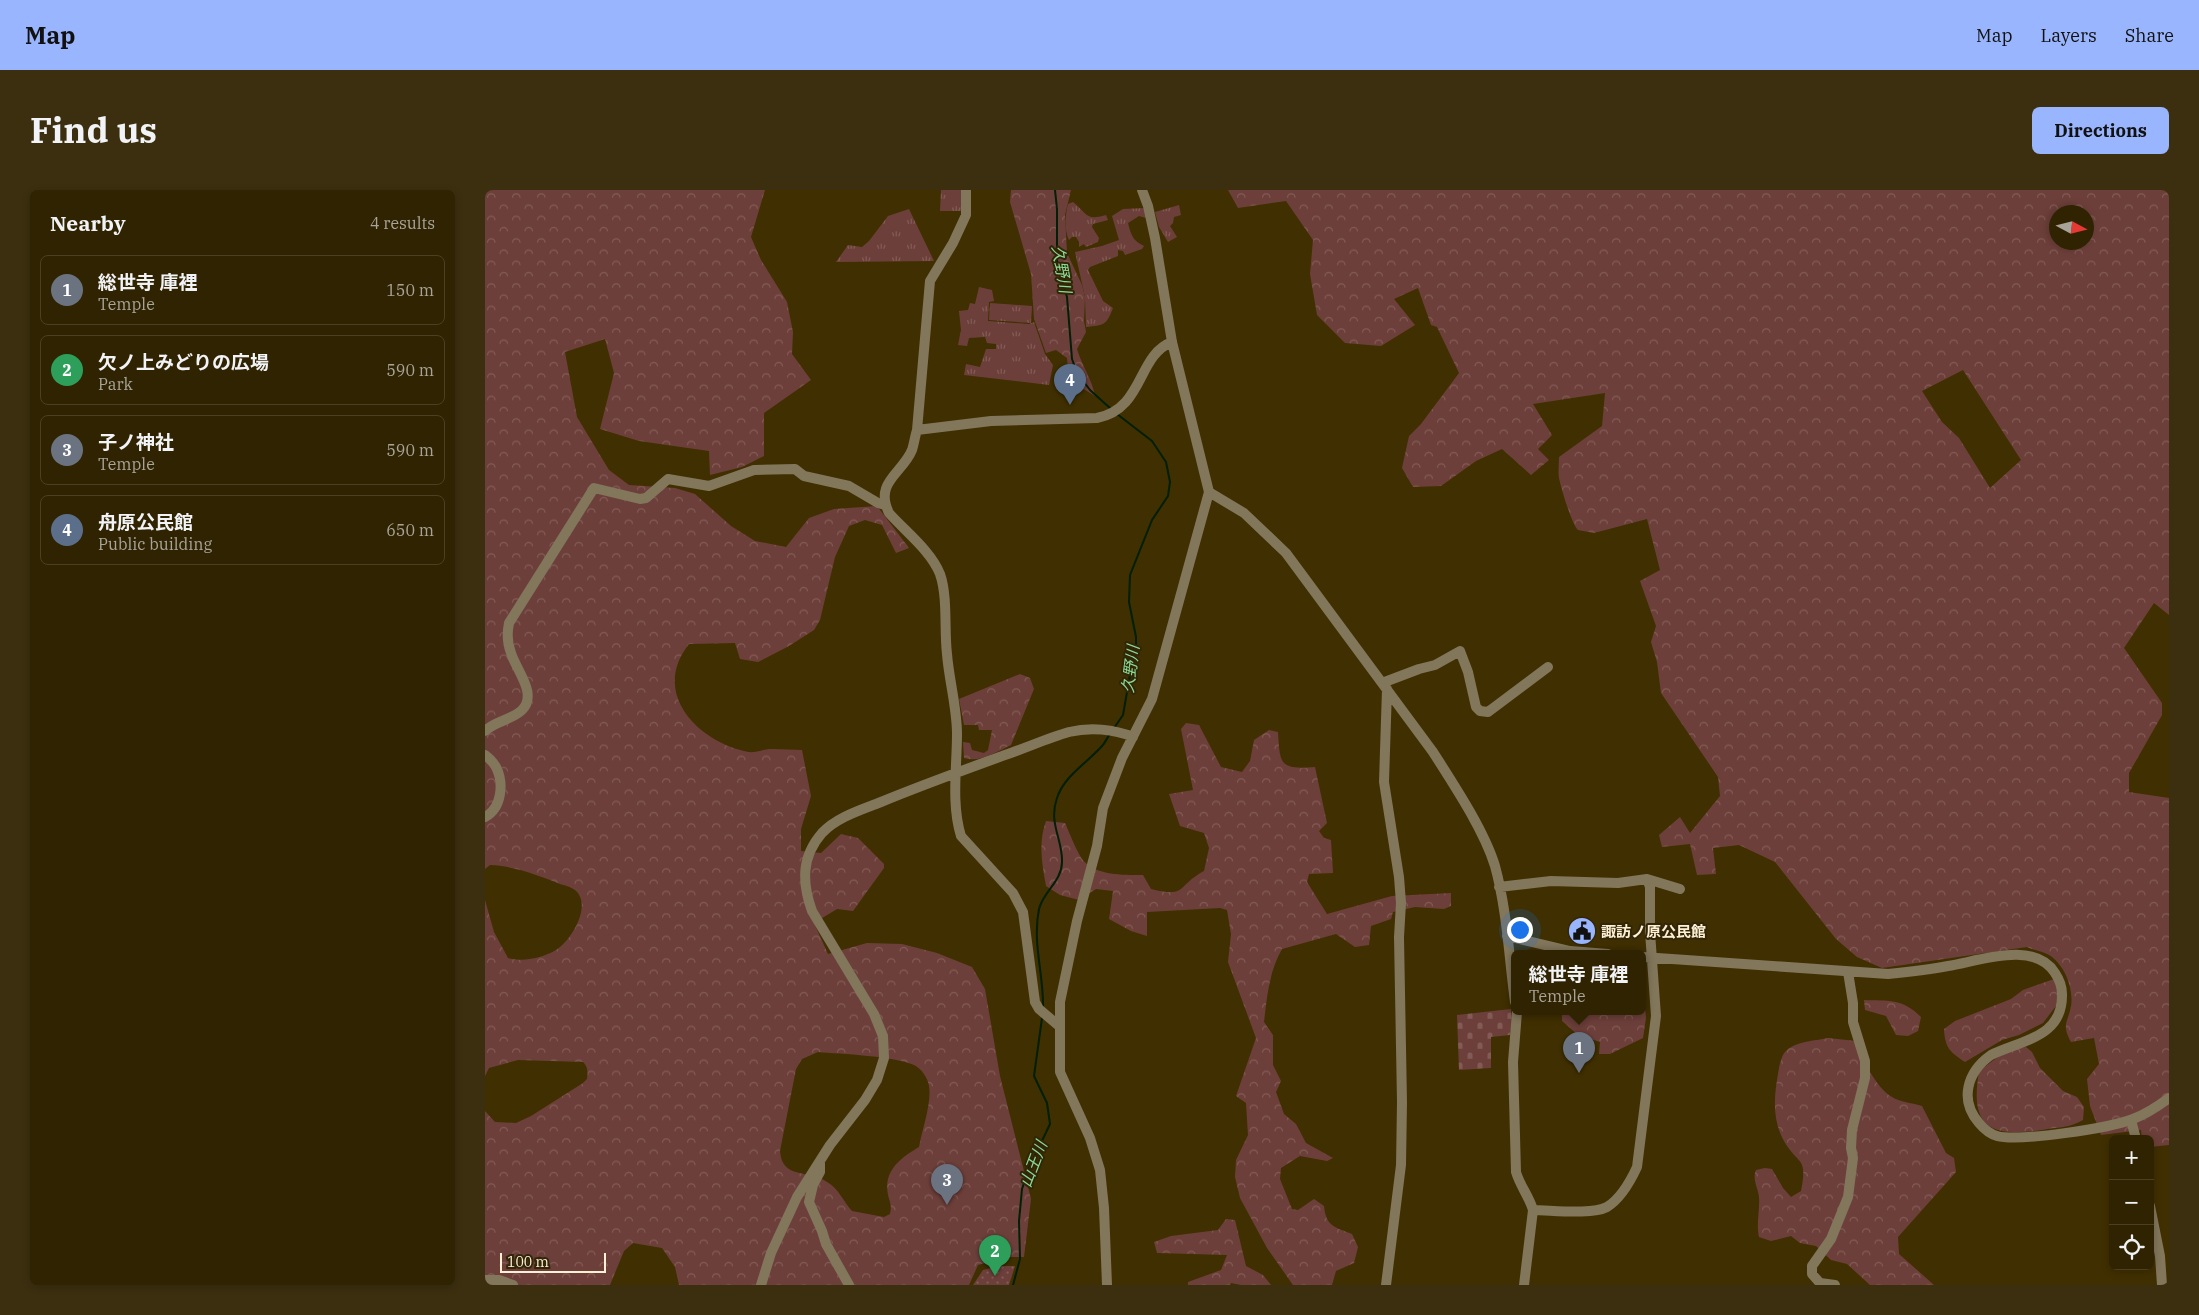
<!DOCTYPE html>
<html lang="en">
<head>
<meta charset="utf-8">
<style>
	body { margin:0; font-family:"IBM Plex Serif","Noto Sans JP",serif; background:#3c2f10; color:#f1f3f6 }
	.controls { position:absolute; right:15px; bottom:15px; display:grid; overflow:hidden; border-radius:8px; box-shadow:0 2px 8px #0003 }
	.controls button { width:45px; height:45px; display:grid; place-items:center; padding:0; border:0; border-bottom:1px solid #4b4023; background:#302301; color:#f1f3f6; font:25px sans-serif }
	.compass { position:absolute; left:1564px; top:15px; width:45px; height:45px; border-radius:50%; background:#302301; box-shadow:0 2px 8px #0003; rotate:97deg }
	.scale { position:absolute; left:15px; bottom:12px; width:106px; box-sizing:border-box; padding-left:5px; border:2px solid #fdf0d4; border-top:0; font-size:14px; line-height:18px; white-space:nowrap; color:#fdf0d4; -webkit-text-stroke:4px #322608; paint-order:stroke }
	.you { position:absolute; left:1034px; top:739px; width:18px; height:18px; margin:-12px; border:4px solid #fff; border-radius:50%; background:#1a73e8; box-shadow:0 0 0 8px #1a73e833 }
	.badge { display:grid; place-items:center; width:32px; height:32px; border-radius:50%; background:#99b5fd; color:#fff; font-size:16px; font-weight:700 }
	.pin { position:absolute; translate:-50% -41px; filter:drop-shadow(0 1px 2px #0008) }
	.pin::after { content:''; position:absolute; top:26px; width:18px; height:15px; background:inherit; clip-path:polygon(0 0,100% 0,50% 100%) }
	.popup { position:absolute; left:1026px; top:760px; width:135px; height:65px; box-sizing:border-box; display:grid; place-content:center; border-radius:8px; background:#302301; filter:drop-shadow(0 1px 4px #0005); font-size:16px; white-space:nowrap; color:#a8a499 }
	.popup b { font-size:19px; color:#f1f3f6 }
	.popup::after { content:''; position:absolute; left:50%; top:100%; margin-left:-10px; border:10px solid transparent; border-top-color:#302301 }
	.list { margin:0; padding:0; list-style:none }
	h2 { display:flex; justify-content:space-between; align-items:center; height:65px; margin:0; padding:0 20px; font-size:21px }
	h2 small { font-size:16px; font-weight:400; color:#a8a499 }
	.list li { display:grid; grid-template-columns:32px 1fr auto; gap:15px; align-items:center; box-sizing:border-box; height:70px; margin:0 10px 10px; padding:0 10px; border:1px solid #4b4023; border-radius:8px }
	.list b { display:block; font-size:19px; white-space:nowrap }
	.list p { margin:0; font-size:16px; white-space:nowrap; color:#a8a499 }
	.list em { font-size:16px; font-style:normal; color:#a8a499 }
	.icon { flex:none; width:28px; height:28px; fill:none; stroke:currentColor; stroke-width:2; stroke-linecap:round; stroke-linejoin:round }
	.map { position:relative; flex:none; width:1684px; height:1095px; overflow:hidden; border-radius:8px }
	header { display:flex; align-items:center; gap:30px; box-sizing:border-box; height:70px; padding:0 25px; background:#99b5fd; color:#111 }
	header strong { font-size:24px }
	nav { display:flex; gap:28px; margin-inline-start:auto; font-size:18px }
	.intro { display:flex; align-items:center; justify-content:space-between; box-sizing:border-box; height:120px; padding:0 30px }
	h1 { margin:0; font-size:35px }
	.button { padding:12px 22px; border-radius:8px; background:#99b5fd; color:#111; font-size:18px; font-weight:700 }
	main { display:flex; gap:30px; padding:0 30px }
	aside { flex:1; background:#302301; border-radius:8px; box-shadow:0 2px 8px #0003 }
	.map>svg:first-child { display:block }
	.grass { fill:url(#grass-tufts) }
	.forest { fill:url(#forest-crowns); fill-rule:evenodd }
	.cemetery { fill:url(#cemetery-stones) }
	.park { fill:url(#park-dots) }
	.lines { fill:none; stroke-linecap:round; stroke-linejoin:round }
	.stream { stroke:#021f07; stroke-width:2 }
	.minor { stroke:#82765b; stroke-width:10 }
	.labels { text-anchor:middle; dominant-baseline:central; stroke-width:4; stroke-linejoin:round; paint-order:stroke }
	.poi-label { font-size:15px; font-weight:bold; fill:#fdf0d4; stroke:#322608; text-anchor:start }
	.water-label { font-size:16px; font-style:italic; fill:#8adb94; stroke:#322608 }
</style>
</head>
<body>
<header>
<strong>Map</strong>
<nav><a>Map</a><a>Layers</a><a>Share</a></nav>
</header>
<div class="intro"><h1>Find us</h1><a class="button">Directions</a></div>
<main>
<aside>
<h2>Nearby<small>4 results</small></h2>
<ul class="list">
<li><span class="badge" style="background:#6b7280">1</span><div><b>総世寺 庫裡</b><p>Temple</p></div><em>150 m</em></li>
<li><span class="badge" style="background:#2e9e5b">2</span><div><b>欠ノ上みどりの広場</b><p>Park</p></div><em>590 m</em></li>
<li><span class="badge" style="background:#6b7280">3</span><div><b>子ノ神社</b><p>Temple</p></div><em>590 m</em></li>
<li><span class="badge" style="background:#5c6f8a">4</span><div><b>舟原公民館</b><p>Public building</p></div><em>650 m</em></li>
</ul>
</aside>
<div class="map">
<svg width="1684" height="1095" viewBox="0 0 1684 1095">
	<defs>
		<pattern id="grass-tufts" width="24" height="20" patternUnits="userSpaceOnUse" patternTransform="scale(1.25)"><rect width="24" height="20" fill="#6d3f3a"/><path d="M3 7l-1-3M5 7V3M7 7l1-3M15 17l-1-3M17 17v-4M19 17l1-3" fill="none" stroke="#835b56"/></pattern>
		<pattern id="forest-crowns" width="20" height="18" patternUnits="userSpaceOnUse" patternTransform="scale(1.25)"><rect width="20" height="18" fill="#6d3f3a"/><path d="M2 6a3 3 0 1 1 6 0M12 15a3 3 0 1 1 6 0" fill="none" stroke="#835b56"/></pattern>
		<pattern id="cemetery-stones" width="16" height="16" patternUnits="userSpaceOnUse" patternTransform="scale(1.25)"><rect width="16" height="16" fill="#6d3f3a"/><path d="M2 7V4a2 2 0 0 1 4 0v3zM10 15v-3a2 2 0 0 1 4 0v3z" fill="#835b56"/></pattern>
		<pattern id="park-dots" width="8" height="8" patternUnits="userSpaceOnUse" patternTransform="scale(1.25)"><rect width="8" height="8" fill="#6d3f3a"/><path d="M2 2h.1M6 6h.1" fill="none" stroke="#835b56" stroke-width="1.8" stroke-linecap="round"/></pattern>
	</defs>
	<rect width="100%" height="100%" fill="#402f01"/>
	<!-- grass -->
	<path class="grass" d="M456,0H479L480,21H455Z
		M588,12C603,24 600,31 621,25L623,30L608,34L607,37L614,48L613,52L601,57L599,54L594,57V52L591,47H587L584,50C579,39 580,26 583,14Z
		M694,15L696,25L689,27L688,33L685,36L692,47L683,52L674,37L670,22Z
		M661,18V28L654,26L643,33C646,45 648,51 659,56L657,59L640,65L638,61L633,60V66L605,77L603,80L618,111L628,118C621,136 619,135 601,137L600,107L590,62L617,56L634,50L627,26L638,19Z
		M424,19L449,71L351,72L363,55L377,57L384,51L403,26Z
		M494,97L507,100L509,111L504,112L503,131L544,134L549,132L560,164L568,175L564,195L479,185L481,174L495,177L501,159H511V154L502,153L500,147L484,148L482,156L473,155L476,140L474,121L483,120L485,113L490,114Z
		M505,113L547,116L546,133L504,130Z"/>
	<!-- forest -->
	<path class="forest" d="M0,0H280L266,47L276,70L302,112L308,142L307,164L326,190L279,223V266L257,277L225,285L224,261L154,251L115,239L129,183L120,149L80,162L92,227L124,280L144,295L190,298L210,304L246,336L270,351L301,357L324,328L349,319L392,316L424,358L411,363L397,335L380,330L364,336L350,367L335,430L329,440L304,456L273,472L255,469L250,453L204,454C165,503 213,552 263,562C271,563 279,559 286,559C297,559 307,560 317,560L326,606L316,639V661L336,663L356,644L373,648L399,674V678L368,721L352,719L329,733L343,764L382,753L417,754L452,763L487,777L500,799L515,886L546,1009L539,1067H523L493,1075L484,1095H194L190,1077L177,1058L148,1053L139,1061L125,1095H0V921L10,932L31,933L46,926L98,893L102,889C103,882 103,877 98,872L33,870L4,878L0,886V710L9,742L23,768C38,773 63,767 75,757C88,747 107,714 90,700C86,697 79,695 75,694C53,685 29,676 5,675L0,679ZM333,862C356,864 410,866 429,875C436,878 443,888 444,896C447,912 437,940 434,957C416,968 398,980 403,1005C405,1013 407,1015 405,1024L399,1027L367,1021C358,1011 354,999 342,992C324,979 297,990 295,961L311,879L317,869Z
		M526,0H586L580,25L582,63L597,95L600,107L599,131L601,142L592,159C597,176 607,189 610,206L584,190L582,168L571,160L561,163L549,129L546,84L525,12Z
		M743,0H1684V425L1669,413L1639,458L1677,513V525L1644,583V602L1684,608V955L1665,957V949H1657L1656,940L1616,945L1605,916L1602,889L1614,874L1609,848L1586,852C1576,834 1583,833 1586,816C1589,798 1579,774 1564,765C1557,761 1548,760 1542,757L1397,778L1372,767L1351,749L1290,672L1254,655L1228,658L1231,684L1212,685L1205,654L1177,657L1174,645L1195,627L1205,643L1235,606L1233,587L1176,503L1172,472L1166,452L1171,436L1155,391L1175,380L1162,329L1109,343L1093,340C1087,335 1076,298 1074,288C1073,282 1074,274 1074,267L1117,236L1120,203L1048,214L1067,245L1053,259L1064,270L1046,285L1017,259L991,271L956,296L928,297L917,278L924,246L936,234L974,183L952,137L946,135L933,98L909,109L930,135L896,156L860,153L832,125L825,84L828,50L801,11L753,18ZM1572,22H1602V52H1572ZM1478,180L1536,270L1505,298L1474,248L1457,232L1437,201Z
		M535,484L545,488L549,499L526,555C511,562 495,573 479,568L478,552L485,553L487,560L499,563L503,560L507,540H494L493,535H479L474,509Z
		M701,533L714,535L736,577L757,582L765,571L769,550L784,540L793,542C795,574 794,580 830,577L842,633L834,641L839,648L846,650L848,683L824,684L822,692L842,724L907,706L966,703V716L959,719L930,717L908,722L906,729L886,736L884,755L870,757L851,744L797,759C784,782 782,806 779,832L788,845V875L796,891L791,902L799,924L811,934L821,953L848,968L842,971L815,966L796,978L795,989L807,1019L813,1020L829,1009L839,1016C841,1037 850,1037 867,1044L873,1057L869,1073L851,1081L847,1095H808L782,1058L755,1008L750,987L751,970L763,945L761,913L751,906L771,848L743,772L746,744L742,720L735,718L662,722V746L646,741L624,729L628,701L611,699L594,710L575,705L561,696C557,674 553,653 561,631L580,633C585,644 590,658 597,669C610,686 639,685 658,685L666,699C703,708 691,696 719,681L724,658L719,643L695,636L684,604L708,600L696,539Z
		M1569,789L1575,790L1574,812L1558,833L1534,845L1517,850L1480,872C1465,862 1460,858 1459,839L1470,831L1526,809L1538,800Z
		M1158,794L1161,828L1158,848L1125,864H1114L1115,852L1093,845L1077,831V822H1158Z
		M1379,810C1403,811 1417,808 1436,827L1433,841L1423,846L1411,845L1401,826L1380,820Z
		M1343,848L1371,851C1377,868 1390,897 1407,907C1414,912 1428,913 1437,916L1461,963L1469,968L1471,982L1413,1047L1414,1064L1449,1095H1385L1362,1074L1346,1070L1331,1056L1315,1053L1306,1046L1286,1051L1274,1047C1271,1033 1275,1021 1274,1007C1273,998 1267,989 1271,980L1280,978L1287,979L1298,998L1306,1007L1316,1001C1323,965 1313,976 1299,951C1287,930 1289,906 1293,884C1294,877 1296,867 1300,862C1310,851 1330,851 1343,848Z
		M1541,857L1547,862L1555,878L1578,901L1592,907L1599,917L1598,930C1585,938 1572,937 1557,940C1507,947 1484,939 1494,882C1509,869 1521,859 1541,857Z
		M741,1029L750,1030L761,1076L778,1085L786,1095H756L746,1093L745,1095H703V1092L736,1080L742,1065L672,1063L669,1052L686,1046L733,1040Z"/>
	<!-- cemetery -->
	<path class="cemetery" d="M1026,819L1027,832L1025,845L1006,847V878L974,880L972,825Z"/>
	<!-- park -->
	<path class="park" d="M514,1076H530L524,1095H488L498,1080Z"/>
	<g class="lines">
		<!-- stream -->
		<path class="stream" d="M570,0L572,19V71L582,107L587,169L592,183L605,200L626,219
			M629,538L638,525L645,485L651,461V447L644,412L645,385L667,330L683,306L685,292L681,272L667,251L632,224
			M558,818C559,785 547,753 554,719C558,702 577,691 577,672C578,650 563,633 572,608C579,586 602,573 617,556C620,553 622,548 625,544
			M528,1095L535,1069L534,1031L537,999L544,978L565,934L562,913L549,886L557,828"/>
		<!-- minor -->
		<path class="minor" d="M481,0V25L468,53L445,91L432,240C430,246 429,254 427,260C417,284 389,292 404,323C420,341 446,361 455,384C463,407 459,440 462,464C464,490 472,518 472,544C472,576 466,614 476,646L528,703L538,722L550,812L554,819L574,836
			M432,240L506,231L612,228C659,219 652,165 687,152
			M724,302L759,323L801,363L948,562C969,595 999,640 1010,676C1022,720 1024,767 1030,812
			M897,493L934,479L950,475L975,461L983,482L991,517L995,521L1003,522L1063,477
			M0,541C10,531 27,530 37,520C53,504 31,480 26,463C22,453 22,443 24,433L109,298L155,309L161,308L183,289L224,296L269,280L310,279L319,286L364,296L393,313L400,315
			M0,565C4,568 8,572 11,577C19,593 17,618 0,627
			M1014,697L1066,691L1133,693L1162,689L1195,699
			M1022,746L1085,761L1123,764
			M1158,767L1403,784C1423,782 1443,780 1463,776C1494,771 1550,750 1570,783C1574,789 1577,796 1577,804C1578,848 1536,850 1506,865C1482,882 1474,910 1494,933C1499,939 1505,944 1512,946C1534,952 1625,938 1648,929C1661,924 1672,917 1684,908
			M1032,822L1028,872L1031,982C1035,996 1044,1006 1048,1020L1039,1095
			M1646,930L1651,949
			M335,971V982L328,995L324,1012L337,1041L341,1054L364,1095
			M1665,1016L1675,1066L1677,1095
			M1048,1020C1066,1020 1107,1025 1122,1017C1135,1009 1146,990 1152,977L1171,826L1165,742V697L1162,689
			M0,1090H14L28,1095
			M276,1095L286,1063L312,1007L345,955L380,910L392,890L399,868L398,846L389,824L327,721C317,693 316,667 337,643C352,627 376,620 396,612C437,595 479,580 520,565C541,558 563,548 584,542C605,537 629,539 648,547
			M622,1095L619,1018L615,980L605,948L575,882V812L592,731L612,656L618,618L637,568L667,509L724,302L687,152L670,48L663,16L657,0
			M901,1095L916,975L917,912L914,747L916,713L914,687L899,592L902,499
			M1350,1095L1335,1093L1327,1084V1076L1346,1049L1363,1007L1368,968L1366,958L1367,940L1380,888V871L1368,832V813L1363,782"/>
	</g>
	<!-- icons -->
	<defs>
		<symbol id="civic-disc" viewBox="-11 -11 22 22"><circle r="9.5" fill="#99b5fd" stroke="#322608"/><path d="M-.6-6.5H3V-4.5H.6V-3L4-1V1h2V6H-6V1h2V-1L-.6-3ZM-1.2 2.5V6h2.4V2.5Z" fill="#111"/></symbol>
	</defs>
	<g fill-rule="evenodd">
		<use href="#civic-disc" x="1081" y="725" width="32" height="32"/>
	</g>
	<g class="labels">
		<!-- poi labels -->
		<g class="poi-label">
			<text x="1116" y="741">諏訪ノ原公民館</text>
		</g>
		<!-- water labels -->
		<g class="water-label">
			<text transform="translate(577 79) rotate(80)">久野川</text>
			<text transform="translate(645 479) rotate(-83)">久野川</text>
			<text transform="translate(548 974) rotate(-69)">山王川</text>
		</g>
	</g>
</svg>
<div class="controls">
<button>+</button>
<button>−</button>
<button><svg class="icon" aria-label="locate" viewBox="0 0 24 24"><circle cx="12" cy="12" r="6"/><path d="M12 2v4M12 18v4M2 12h4M18 12h4"/></svg></button>
</div>
<svg class="compass" viewBox="-18 -18 36 36"><path d="M0-13l5 13h-10z" fill="#e53935"/><path d="M0 13l5-13h-10z" fill="#a8a499"/></svg>
<div class="scale">100 m</div>
<div class="you"></div>
<div class="pin badge" style="left:1094px;top:883px;background:#6b7280">1</div>
<div class="popup"><b>総世寺 庫裡</b>Temple</div>
<div class="pin badge" style="left:510px;top:1086px;background:#2e9e5b">2</div>
<div class="pin badge" style="left:462px;top:1015px;background:#6b7280">3</div>
<div class="pin badge" style="left:585px;top:215px;background:#5c6f8a">4</div>
</div>
</main>
</body>
</html>
